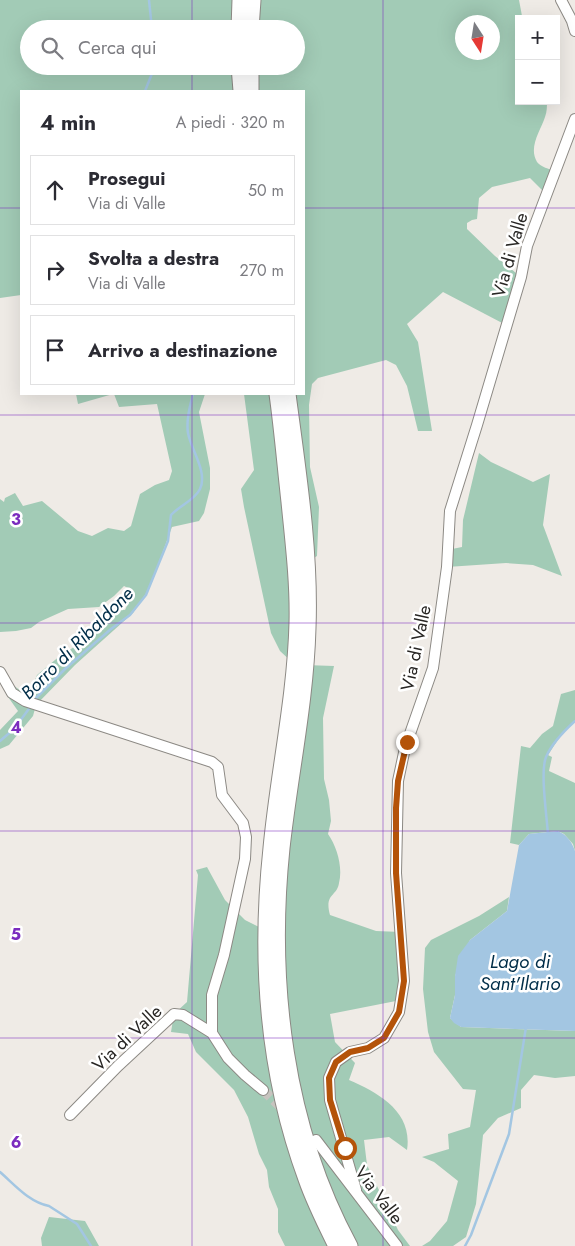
<!DOCTYPE html>
<html lang="it">
<head>
<meta charset="utf-8">
<style>
	body { margin:0; font-family:Jost,sans-serif; background:#f7f7f7; color:#2b2b33 }
	.controls { position:absolute; right:15px; top:15px; display:grid; overflow:hidden; border-radius:0px; box-shadow:0 5px 20px #0002 }
	.controls button { width:45px; height:45px; display:grid; place-items:center; padding:0; border:0; border-bottom:1px solid #e1e1e2; background:#fff; color:#2b2b33; font:25px sans-serif }
	.compass { position:absolute; left:455px; top:15px; width:45px; height:45px; border-radius:50%; background:#fff; box-shadow:0 5px 20px #0002; rotate:168deg }
	.stop { position:absolute; width:15px; height:15px; margin:-11px; border:4px solid #b45309; border-radius:50%; background:#fff }
	.stop.end { background:#b45309; border-color:#fff; box-shadow:0 1px 5px #0008 }
	.list { margin:0; padding:0; list-style:none }
	h2 { display:flex; justify-content:space-between; align-items:center; height:65px; margin:0; padding:0 20px; font-size:21px }
	h2 small { font-size:16px; font-weight:400; color:#7c7c81 }
	.list li { display:grid; grid-template-columns:32px 1fr auto; gap:15px; align-items:center; box-sizing:border-box; height:70px; margin:0 10px 10px; padding:0 10px; border:1px solid #e1e1e2; border-radius:0px }
	.list b { display:block; font-size:19px; white-space:nowrap }
	.list p { margin:0; font-size:16px; white-space:nowrap; color:#7c7c81 }
	.list em { font-size:16px; font-style:normal; color:#7c7c81 }
	.icon { flex:none; width:28px; height:28px; fill:none; stroke:currentColor; stroke-width:2; stroke-linecap:round; stroke-linejoin:round }
	.map { position:relative; flex:none; width:575px; height:1246px; overflow:hidden }
	.search { position:absolute; background:#fff; box-shadow:0 5px 20px #0002; left:20px; top:20px; width:285px; height:55px; display:flex; align-items:center; gap:12px; box-sizing:border-box; padding:0 18px; border-radius:28px; color:#7c7c81; font-size:19px }
	.panel { position:absolute; background:#fff; box-shadow:0 5px 20px #0002; left:20px; top:90px; width:285px; height:305px; border-radius:0px }
	.map>svg:first-child { display:block }
	.green { fill:#a2cbb6; fill-rule:evenodd }
	.water { fill:#a3c6e2 }
	.lines { fill:none; stroke-linecap:round; stroke-linejoin:round }
	.stream { stroke:#a3c6e2; stroke-width:2.5 }
	.minor-tunnel { stroke:#c7c4bf; stroke-width:10; stroke-dasharray:10 5; stroke-linecap:butt }
	.minor-casing { stroke:#8c8984; stroke-width:12 }
	.highway-casing { stroke:#8c8984; stroke-width:17 }
	.minor { stroke:#fff; stroke-width:10 }
	.highway { stroke:#fff; stroke-width:15 }
	.route { stroke:#b45309; stroke-width:6 }
	.grid { fill:none; stroke:#7b2cbf; stroke-width:1; stroke-opacity:0.55 }
	.labels { text-anchor:middle; dominant-baseline:central; stroke-width:5; stroke-linejoin:round; paint-order:stroke }
	.street-label { font-size:18px; fill:#282624; stroke:#fff }
	.water-label { font-size:19px; font-style:italic; fill:#002d48; stroke:#fff }
	.grid-label { font-size:16px; text-anchor:middle; font-weight:bold; fill:#7b2cbf; stroke:#fff; stroke-width:5; stroke-linejoin:round; paint-order:stroke }
</style>
</head>
<body>
<div class="map">
<svg width="575" height="1246" viewBox="0 0 575 1246">
	<rect width="100%" height="100%" fill="#efebe6"/>
	<!-- green -->
	<path class="green" d="M0,0H240L239,29H29V66H239L241,91H21V295L0,298Z
		M253,0H519L522,16V19H519V101H547C547,106 547,112 545,117C541,130 528,147 537,162C541,167 549,169 555,171L546,194L530,178L492,187L479,198L477,219L472,220L467,223V229L495,256L521,277L506,325L443,292L407,324L418,342L432,431H418L407,386L396,365L386,360L318,378L312,384L309,405L310,467L319,507L317,556L306,563L288,394H304V91H251V66H296V29H251ZM462,22H492V52H462Z
		M76,394H113L78,404Z
		M114,394H205L199,412L210,468V489L204,513L199,521L172,527L149,589L133,613L75,665L36,705L33,716L9,745L0,749V730L18,711L6,694L9,688L13,685L21,691L30,693L37,675L61,655L79,644L90,632L119,609L125,610L134,591L124,586L114,596L99,607L68,609L39,622L31,628L16,631L0,632V499L4,502L5,498L15,493L23,506L42,501L78,531L92,536L108,528L124,531L131,526L140,494L155,485L169,480L172,471L157,404L119,407Z
		M244,394H277L294,664L280,651L271,633L244,507L241,489L254,470Z
		M479,453L491,462L533,482L550,474L543,525L562,576L533,565L506,563L447,567V550L462,547L463,520Z
		M305,665L334,666L323,718L324,779L329,800L331,821L328,834C337,847 343,867 339,883C337,897 324,893 330,915L376,931L401,932V1000L330,1014L335,1042L355,1063L349,1080C379,1093 413,1112 407,1150L389,1137L364,1140L367,1165L398,1230L410,1246H350L305,1140L277,956Z
		M575,690V721L563,732L548,755L552,757L549,771L575,783V851L573,844L564,834L558,831L529,834L519,845L510,843L521,746L530,748L542,734L553,726L561,694Z
		M207,867L225,900L245,920L265,930V959L336,1246H285L278,1232V1209L269,1187L267,1170L259,1154L248,1117L234,1090L196,1052L188,1034L171,1032L174,1014L187,1002L198,875L196,870Z
		M509,897L507,911L470,940L455,976V995L450,1018L461,1027L575,1031V1076L555,1078L534,1075L521,1090V1108L498,1118L483,1135L476,1204L466,1237L453,1246H422L430,1241L447,1221L458,1181L434,1162L422,1157L449,1149L448,1134L470,1127L476,1090L463,1089L434,1052L428,1032L423,989L425,948L431,940L479,916Z
		M49,1217L85,1221L99,1246H42L41,1238Z"/>
	<!-- water -->
	<path class="water" d="M558,831C567,835 572,842 575,851V1031L461,1027L454,1023L450,1018L455,995V976L458,956L470,940L507,911L519,845L529,834Z"/>
	<g class="lines">
		<!-- stream -->
		<path class="stream" d="M149,0L152,29
			M145,91L155,66
			M33,701L65,669L111,629L130,615L146,595L168,541L171,515C179,506 195,500 200,489C208,472 191,450 188,433C186,420 190,406 193,394
			M0,741L14,729L31,706
			M548,835C547,817 540,772 546,757C552,743 564,731 575,721
			M0,1172C15,1185 29,1202 49,1206L77,1224L91,1246
			M465,1246L471,1235L509,1134L526,1027"/>
		<!-- minor-tunnel -->
		<path class="minor-tunnel" d="M263,1090L284,1110"/>
		<defs>
			<path id="minor" d="M561,0L572,21L575,31
				M0,672L12,693L25,701L212,762L218,767L222,795L243,823L246,837L245,859L224,955L212,995V1033L228,1058L245,1075L263,1090
				M70,1115L118,1066L174,1014L183,1015L212,1033
				M316,1140L397,1246
				M356,1190L330,1100L329,1078L336,1062L350,1052L368,1048L384,1038L399,1012L404,981L396,873L398,781L405,748L433,668L447,567L450,511L477,425L521,277L527,246L575,119"/>
			<path id="highway" d="M239,29L240,0
				M251,29L253,0
				M239,66L241,91
				M251,66V91
				M277,394C282,430 285,466 289,502C293,542 298,583 297,623C295,699 278,773 271,848C259,960 267,1073 306,1179C314,1202 325,1224 336,1246
				M288,394C298,470 311,551 308,628C306,702 290,775 282,848C268,983 285,1126 350,1246"/>
		</defs>
		<!-- minor casing -->
		<use href="#minor" class="minor-casing"/>
		<!-- highway casing -->
		<use href="#highway" class="highway-casing"/>
		<!-- minor -->
		<use href="#minor" class="minor"/>
		<!-- highway -->
		<use href="#highway" class="highway"/>
	</g>
	<g class="lines">
		<!-- route -->
		<path class="route" d="M345,1148L330,1100L329,1078L336,1062L350,1052L368,1048L384,1038L399,1012L404,981L396,873V808L398,781L407,742"/>
	</g>
	<!-- grid -->
	<path class="grid" d="M192,0V29M383,0V1246M192,66V91M0,208H21M304,208H575M192,394V1246M0,415H575M0,623H575M0,831H575M0,1038H575"/>
	<g class="labels">
		<!-- street labels -->
		<g class="street-label">
			<text transform="translate(510 255) rotate(-74)">Via di Valle</text>
			<text transform="translate(416 648) rotate(-78)">Via di Valle</text>
			<text transform="translate(127 1038) rotate(-43)">Via di Valle</text>
			<text transform="translate(379 1195) rotate(53)">Via Valle</text>
		</g>
		<!-- water labels -->
		<g class="water-label">
			<text transform="translate(77 643) rotate(-45)">Borro di Ribaldone</text>
			<text x="520" y="961">Lago di<tspan x="520" dy="22">Sant'Ilario</tspan></text>
		</g>
	</g>
	<g class="grid-label">
		<text x="16" y="525">3</text>
		<text x="16" y="733">4</text>
		<text x="16" y="940">5</text>
		<text x="16" y="1148">6</text>
	</g>
</svg>
<div class="controls">
<button>+</button>
<button>−</button>
</div>
<svg class="compass" viewBox="-18 -18 36 36"><path d="M0-13l5 13h-10z" fill="#e53935"/><path d="M0 13l5-13h-10z" fill="#7c7c81"/></svg>
<div class="stop" style="left:345px;top:1148px"></div>
<div class="stop end" style="left:407px;top:742px"></div>
<div class="search"><svg class="icon" aria-label="search" viewBox="0 0 24 24"><circle cx="10" cy="10" r="6"/><path d="M15 15l6 6"/></svg>Cerca qui</div>
<section class="panel">
<h2>4 min<small>A piedi · 320 m</small></h2>
<ul class="list">
<li><svg class="icon" aria-label="ahead" viewBox="0 0 24 24"><path d="M12 20V5M6 11l6-6 6 6"/></svg><div><b>Prosegui</b><p>Via di Valle</p></div><em>50 m</em></li>
<li><svg class="icon" aria-label="right" viewBox="0 0 24 24"><path d="M7 20v-9h11M14 6l5 5-5 5"/></svg><div><b>Svolta a destra</b><p>Via di Valle</p></div><em>270 m</em></li>
<li><svg class="icon" aria-label="arrive" viewBox="0 0 24 24"><path d="M6 21V4h12l-3 4 3 4H6"/></svg><div><b>Arrivo a destinazione</b></div></li>
</ul>
</section>
</div>
</body>
</html>
